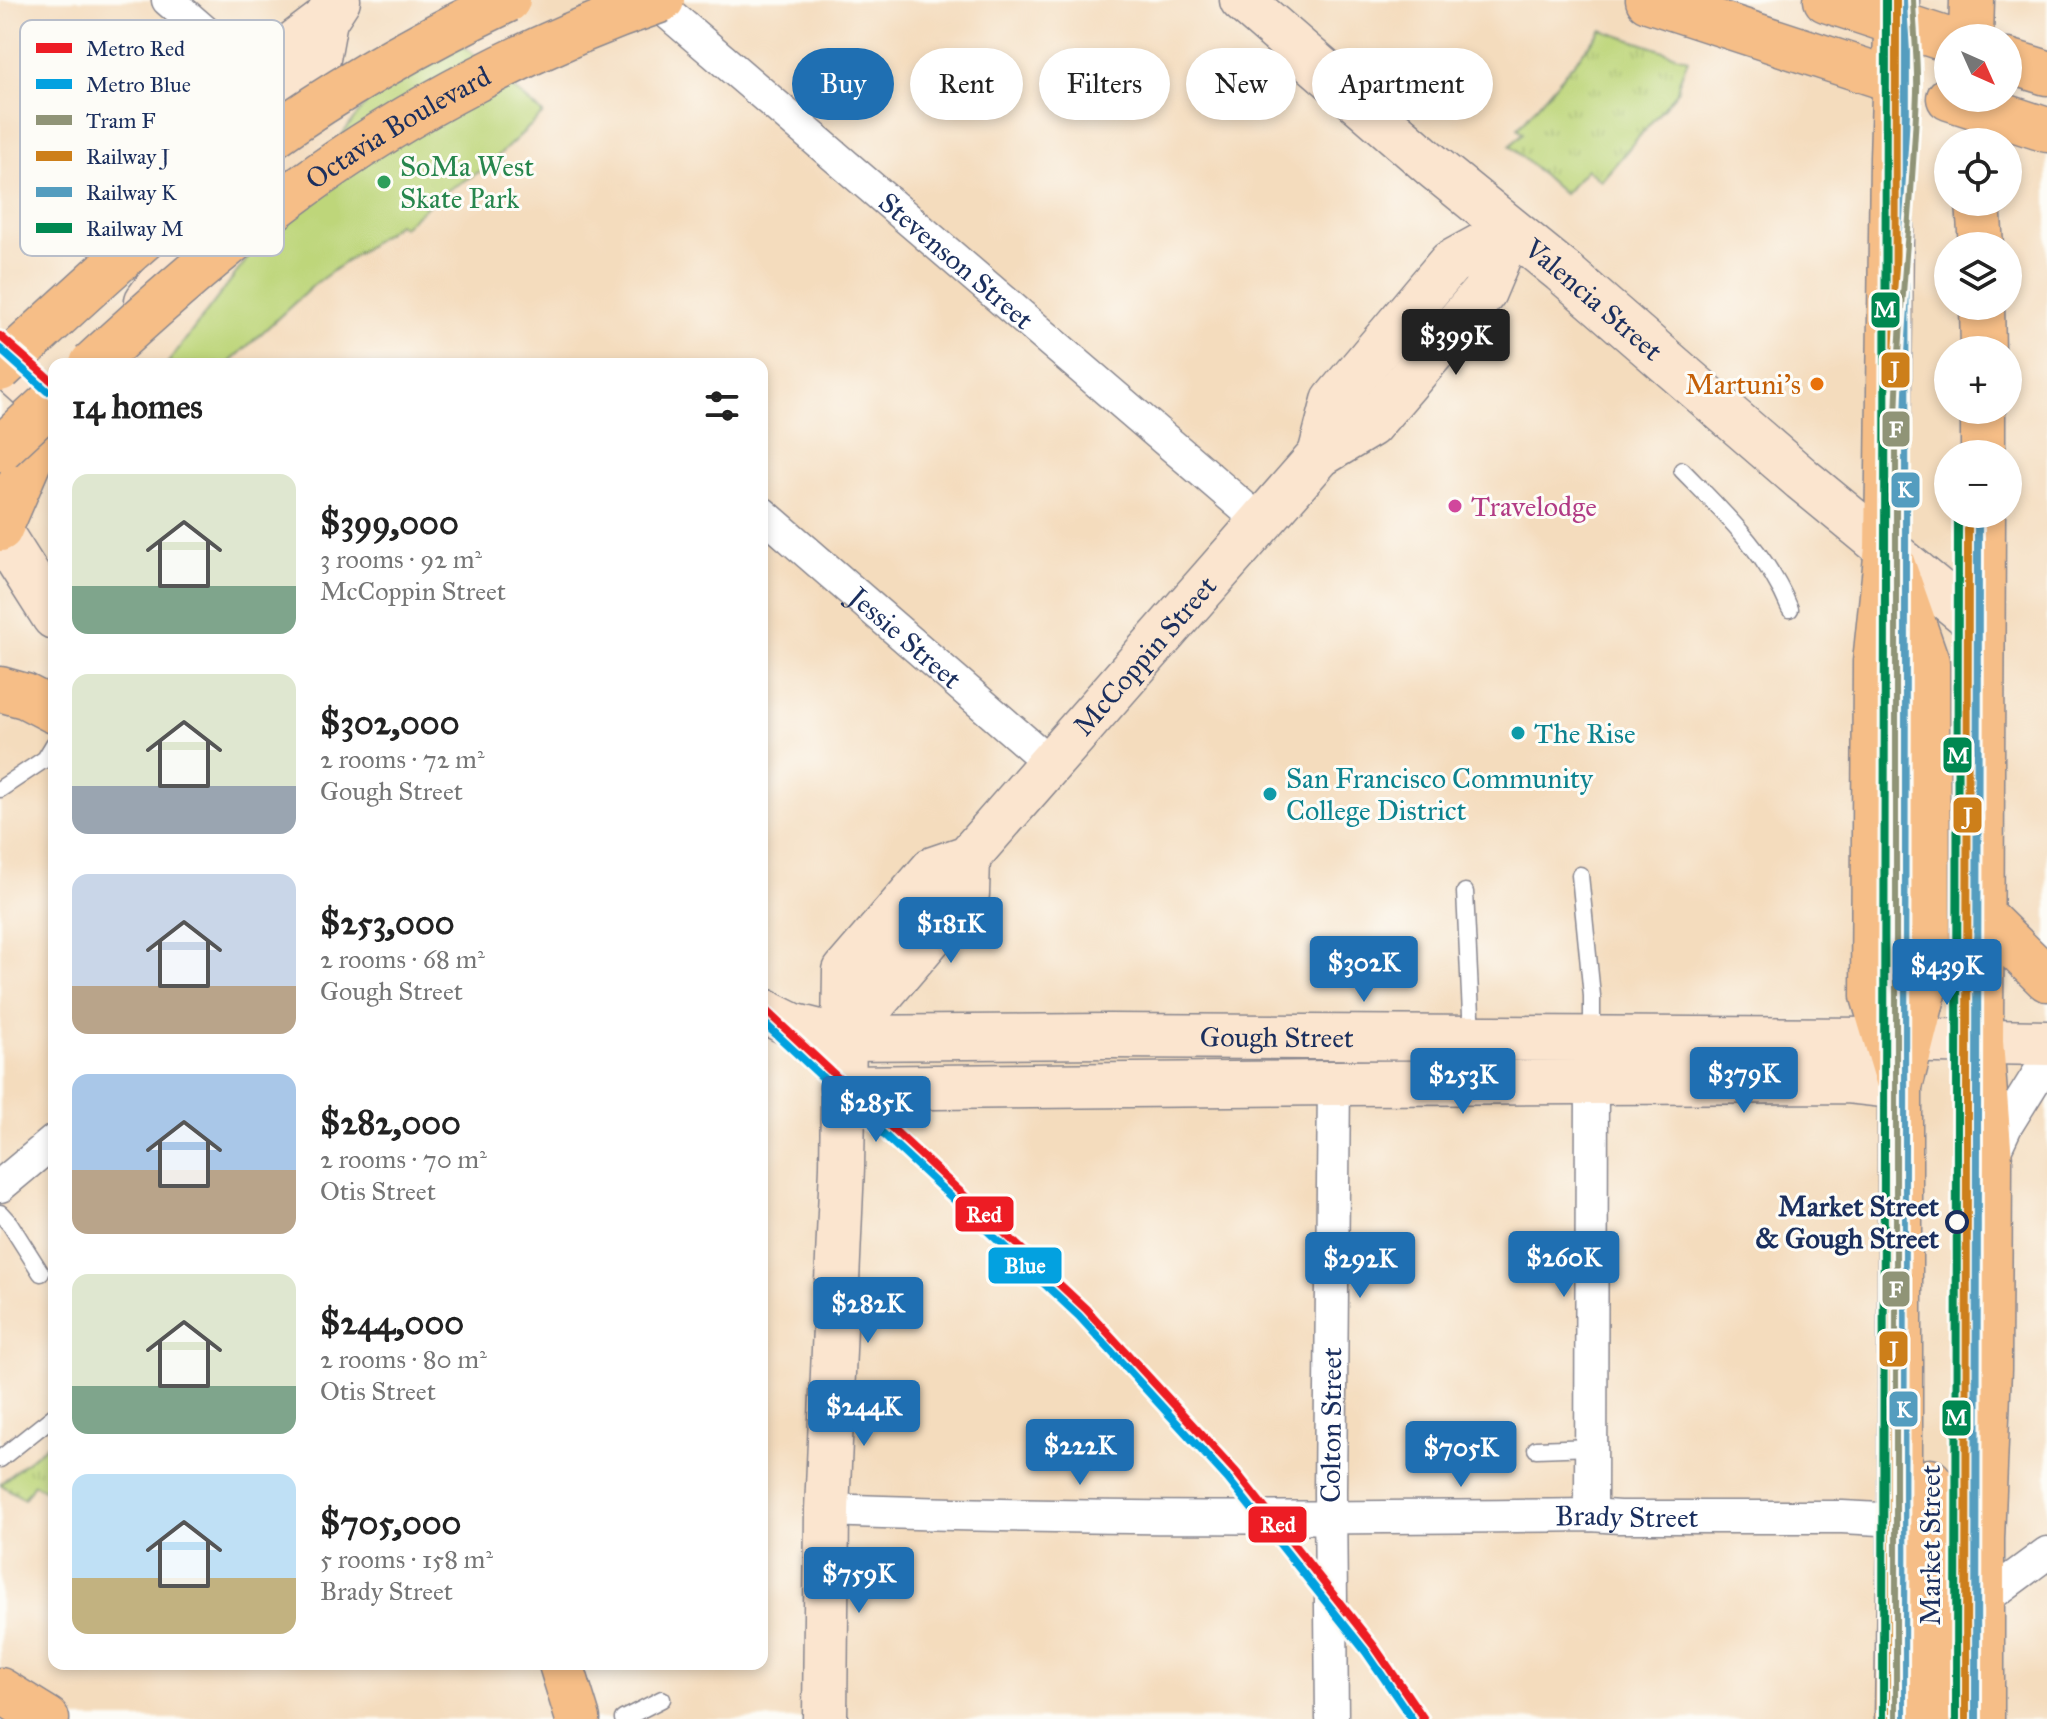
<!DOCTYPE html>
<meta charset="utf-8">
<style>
body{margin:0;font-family:"IM FELL Great Primer",serif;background:#f6f6f6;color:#222;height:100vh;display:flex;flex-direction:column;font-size:30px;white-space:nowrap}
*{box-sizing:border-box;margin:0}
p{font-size:26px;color:#767676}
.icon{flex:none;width:44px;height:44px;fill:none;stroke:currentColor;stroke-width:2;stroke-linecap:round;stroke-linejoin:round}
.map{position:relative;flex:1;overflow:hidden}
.details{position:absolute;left:48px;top:358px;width:720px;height:1312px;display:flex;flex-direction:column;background:#fff;border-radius:16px;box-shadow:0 4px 12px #0003}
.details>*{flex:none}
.hud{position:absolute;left:792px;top:48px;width:760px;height:72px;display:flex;gap:16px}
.needle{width:52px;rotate:135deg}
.controls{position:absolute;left:1934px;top:24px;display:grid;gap:16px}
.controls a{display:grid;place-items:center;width:88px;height:88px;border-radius:50%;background:#fff;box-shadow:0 4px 12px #0003;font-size:40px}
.price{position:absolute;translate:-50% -68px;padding:0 18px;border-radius:8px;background:#1f6fb2;color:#fff;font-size:26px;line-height:52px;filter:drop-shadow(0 2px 4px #0008)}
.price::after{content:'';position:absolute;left:50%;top:48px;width:24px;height:18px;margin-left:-12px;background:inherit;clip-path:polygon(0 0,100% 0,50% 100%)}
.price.on{background:#222;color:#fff}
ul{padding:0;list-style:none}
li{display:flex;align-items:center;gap:24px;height:200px;padding:0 24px}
li span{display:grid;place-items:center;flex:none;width:224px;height:160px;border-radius:16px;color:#555}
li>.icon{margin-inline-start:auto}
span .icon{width:96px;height:96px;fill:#fffc;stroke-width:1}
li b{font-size:34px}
h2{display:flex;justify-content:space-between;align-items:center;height:96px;padding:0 24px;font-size:34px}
.chip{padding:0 28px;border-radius:36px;background:#fff;box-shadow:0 4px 12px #0003;font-size:28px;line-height:72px}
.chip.on{background:#1f6fb2;color:#fff}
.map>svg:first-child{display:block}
</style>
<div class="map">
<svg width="2047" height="1719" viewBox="0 0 2047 1719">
<defs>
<pattern id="park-tufts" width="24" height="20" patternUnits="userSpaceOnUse" patternTransform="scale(2)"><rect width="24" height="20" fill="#bed67a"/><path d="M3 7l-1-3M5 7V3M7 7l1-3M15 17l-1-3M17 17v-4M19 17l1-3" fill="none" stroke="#a3b86c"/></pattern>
</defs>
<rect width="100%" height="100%" fill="#fdfcf7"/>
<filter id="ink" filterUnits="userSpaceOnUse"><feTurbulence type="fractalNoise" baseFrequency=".0125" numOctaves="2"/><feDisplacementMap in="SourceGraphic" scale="16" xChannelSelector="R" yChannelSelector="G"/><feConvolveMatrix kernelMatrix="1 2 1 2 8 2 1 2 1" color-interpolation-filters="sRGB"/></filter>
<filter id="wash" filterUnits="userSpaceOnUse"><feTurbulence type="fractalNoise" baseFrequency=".006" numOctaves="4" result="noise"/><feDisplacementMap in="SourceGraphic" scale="32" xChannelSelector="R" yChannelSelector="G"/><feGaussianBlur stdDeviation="1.8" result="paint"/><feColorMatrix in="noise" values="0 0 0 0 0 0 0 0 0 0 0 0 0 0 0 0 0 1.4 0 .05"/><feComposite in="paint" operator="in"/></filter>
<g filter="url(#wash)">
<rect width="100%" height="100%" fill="#f4dcbd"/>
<!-- grass -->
<path fill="#bed67a" stroke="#6c826c" stroke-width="2" d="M428,15l115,99 -59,55 -43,25 -38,33 -5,-3 -82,59 -88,81h-61l200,-262z"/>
<!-- park -->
<path fill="url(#park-tufts)" stroke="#6c826c" stroke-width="2" d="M1602,30l86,29 -9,23 -2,10 -76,89 -14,-12 -23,25 -54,-48 13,-13 -5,-5z
M54,1439v57l-20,-12 -10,15 -24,-15z"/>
</g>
<g filter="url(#ink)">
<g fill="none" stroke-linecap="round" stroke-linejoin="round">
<defs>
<path id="lane" d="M1682,470c41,42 85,83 108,139
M0,789l45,-30 9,-15
M1580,875l12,121v42
M1465,892l7,143
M0,1213l10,11 31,49
M1536,1449l56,-2
M0,1459l54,-43
M623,1719l39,-20"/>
<g id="street">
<path d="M168,0l90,78"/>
<path id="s1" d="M653,0l608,522"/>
<path id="s2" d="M762,513l288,250"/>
<path d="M1991,1158l15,-32 41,-66"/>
<path d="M0,1186l54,-45"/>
<path id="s3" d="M827,1510c255,10 510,8 764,5l28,2h223l58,3"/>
<path d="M1591,1515l1,-453"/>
<path d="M1982,1601l65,-48"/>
<path id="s4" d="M1332,1719l-2,-227 4,-409"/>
</g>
<g id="secondary">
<path id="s5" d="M1242,0l192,167 128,104 240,208 180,148"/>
<path d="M121,240l83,-94 72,-89 49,-37 13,-20"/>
<path d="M147,301l168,-226 10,-55"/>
<path d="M0,360l54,49"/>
<path d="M1320,455l14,-54 116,-138 60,-33"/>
<path d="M0,532l54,85"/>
<path id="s6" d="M762,1010l30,15 52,13 264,-2 777,4 162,3"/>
<path d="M844,1038l123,-144 1,-37"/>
<path d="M842,1088l492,-5 512,-2 54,6"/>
<path id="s7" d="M825,1719l2,-209 15,-343 3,-196 88,-102 35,-12 352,-402 50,-30 114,-133 26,-62"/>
</g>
<path id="primary" d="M1897,0l-5,158 -5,390 -12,114 -2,334 27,91
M1896,23l52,17
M1971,38l1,-38
M2008,61l39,12
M1949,98l98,32
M1978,202l3,44
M1982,306l1,44
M1983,454v-44
M1887,548l40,114 1,315 -28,110v433l-3,199
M1982,915l65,64
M1930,1481v238
M1982,1719v-180l7,-170 1,-208 -9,-119 2,-528"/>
<path id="highway" d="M1648,0l245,80
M1826,0l70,23
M0,529l52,-121
M0,689l25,7 29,15
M561,1664l17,55
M0,1690l47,29"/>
</defs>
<!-- lane casing -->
<use href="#lane" stroke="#88868e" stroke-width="19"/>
<!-- street casing -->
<use href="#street" stroke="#88868e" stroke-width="35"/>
<!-- secondary casing -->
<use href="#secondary" stroke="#88868e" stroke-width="47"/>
<!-- primary casing -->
<use href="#primary" stroke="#88868e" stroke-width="47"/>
<!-- highway casing -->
<use href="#highway" stroke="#88868e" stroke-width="47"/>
<!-- lane -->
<use href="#lane" stroke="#fff" stroke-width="16"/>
<!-- street -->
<use href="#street" stroke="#fff" stroke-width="32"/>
<!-- secondary -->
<use href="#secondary" stroke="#fbe5cf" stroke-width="44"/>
<!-- primary -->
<use href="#primary" stroke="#f6be87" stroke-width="44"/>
<!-- highway -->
<use href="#highway" stroke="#f6be87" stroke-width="44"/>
<defs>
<g id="highway-bridge">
<path id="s8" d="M92,364c67,-62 136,-123 209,-176 108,-79 235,-145 361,-188"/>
<path d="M0,369c86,-80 172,-160 267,-229 75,-54 157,-100 241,-140"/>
<path d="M0,449l54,-50"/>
</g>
</defs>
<!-- highway-bridge casing -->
<use href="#highway-bridge" stroke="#88868e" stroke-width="47" stroke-linecap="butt"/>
<!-- highway-bridge -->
<use href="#highway-bridge" stroke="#f6be87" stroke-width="44"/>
<defs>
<path id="rail-1" d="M1893,1719l3,-1719
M1966,1719l2,-1205"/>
<path id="rail-2" d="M1903,1719l3,-1719
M1976,1719l2,-1205"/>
<path id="rail-3" d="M1883,1719l3,-1719
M1956,1719l2,-1205"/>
</defs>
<!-- rail-1 casing -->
<use href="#rail-1" stroke="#fdfcf7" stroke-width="14"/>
<!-- rail-2 casing -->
<use href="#rail-2" stroke="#fdfcf7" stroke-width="14"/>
<!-- rail-3 casing -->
<use href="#rail-3" stroke="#fdfcf7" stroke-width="14"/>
<!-- rail-1 -->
<use href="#rail-1" stroke="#cd7f1a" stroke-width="8"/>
<!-- rail-2 -->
<use href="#rail-2" stroke="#549dbf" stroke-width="8"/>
<!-- rail-3 -->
<use href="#rail-3" stroke="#008851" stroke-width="8"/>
<defs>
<path id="tram-1" d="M1896,1719v-1295c2,-111 17,-221 21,-332 1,-30 -3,-61 -4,-92"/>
</defs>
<!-- tram-1 casing -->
<use href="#tram-1" stroke="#fdfcf7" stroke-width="12"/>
<!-- tram-1 -->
<use href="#tram-1" stroke="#909477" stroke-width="6"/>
<defs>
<path id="metro-1" d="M0,336l54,47
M762,1007l324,302 150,163 138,174 50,73"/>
<path id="metro-2" d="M0,349l47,42
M762,1021l317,295 149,163 138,173 46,67"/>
</defs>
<!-- metro-1 casing -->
<use href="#metro-1" stroke="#fdfcf7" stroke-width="14"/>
<!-- metro-2 casing -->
<use href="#metro-2" stroke="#fdfcf7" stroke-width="14"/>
<!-- metro-1 -->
<use href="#metro-1" stroke="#ed1c24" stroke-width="8"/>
<!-- metro-2 -->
<use href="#metro-2" stroke="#03a1e0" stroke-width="8"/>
</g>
</g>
<!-- markers -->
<circle fill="#2e9e5b" stroke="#fdfcf7" stroke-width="3" cx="384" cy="182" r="8"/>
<circle fill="#e8710a" stroke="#fdfcf7" stroke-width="3" cx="1817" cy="384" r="8"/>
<circle fill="#d1479c" stroke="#fdfcf7" stroke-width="3" cx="1455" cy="506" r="8"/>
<g fill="#0f9aa8" stroke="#fdfcf7" stroke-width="3">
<circle cx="1518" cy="733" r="8"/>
<circle cx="1270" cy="794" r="8"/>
</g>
<circle fill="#fdfcf7" stroke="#1b2f5e" stroke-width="4" cx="1957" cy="1222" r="10"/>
<g text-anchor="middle" stroke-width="6" stroke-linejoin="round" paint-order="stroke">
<!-- street labels -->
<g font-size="28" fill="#1b2f5e" stroke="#fdfcf7">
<text dy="10" stroke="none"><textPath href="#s8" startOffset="388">Octavia Boulevard</textPath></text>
<text dy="10" stroke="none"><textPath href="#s1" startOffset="400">Stevenson Street</textPath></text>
<text dy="10" stroke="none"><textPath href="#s5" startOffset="462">Valencia Street</textPath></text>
<text dy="10" stroke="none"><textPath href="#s2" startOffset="190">Jessie Street</textPath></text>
<text dy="10" stroke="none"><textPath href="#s7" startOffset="1188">McCoppin Street</textPath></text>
<text dy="10" stroke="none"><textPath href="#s6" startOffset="520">Gough Street</textPath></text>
<text dy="10" stroke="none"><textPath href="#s4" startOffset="294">Colton Street</textPath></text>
<text dy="10" stroke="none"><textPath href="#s3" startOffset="800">Brady Street</textPath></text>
<text transform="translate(1930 1545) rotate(-90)" y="10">Market Street</text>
</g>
<!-- leisure labels -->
<g font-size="28" fill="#27864d" stroke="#fdfcf7" text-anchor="start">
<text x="400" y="176">SoMa West<tspan x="400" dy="32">Skate Park</tspan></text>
</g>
<!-- food labels -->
<g font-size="28" fill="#c56008" stroke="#fdfcf7" text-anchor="end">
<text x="1801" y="394">Martuni's</text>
</g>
<!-- hotel labels -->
<g font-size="28" fill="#b23c85" stroke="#fdfcf7" text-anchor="start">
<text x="1471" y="516">Travelodge</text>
</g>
<!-- culture labels -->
<g font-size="28" fill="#0d838f" stroke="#fdfcf7" text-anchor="start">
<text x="1534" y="743">The Rise</text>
<text x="1286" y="788">San Francisco Community<tspan x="1286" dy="32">College District</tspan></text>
</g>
<!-- stop labels -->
<g font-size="28" font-weight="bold" fill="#1b2f5e" stroke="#fdfcf7" text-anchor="end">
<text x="1939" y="1216">Market Street<tspan x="1939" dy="32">&amp; Gough Street</tspan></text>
</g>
</g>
<!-- legend -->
<rect x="20" y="20" width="264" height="236" rx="12" fill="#fdfcf7" stroke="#b9bec9" stroke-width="2"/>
<rect x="36" y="43" width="36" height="10" fill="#ed1c24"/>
<rect x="36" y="79" width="36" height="10" fill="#03a1e0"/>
<rect x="36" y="115" width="36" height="10" fill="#909477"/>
<rect x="36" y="151" width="36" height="10" fill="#cd7f1a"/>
<rect x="36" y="187" width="36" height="10" fill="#549dbf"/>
<rect x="36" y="223" width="36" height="10" fill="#008851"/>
<g font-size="22" fill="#1b2f5e">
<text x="86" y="56">Metro Red</text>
<text x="86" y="92">Metro Blue</text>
<text x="86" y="128">Tram F</text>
<text x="86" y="164">Railway J</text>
<text x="86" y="200">Railway K</text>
<text x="86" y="236">Railway M</text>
</g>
<g stroke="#fdfcf7" stroke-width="3">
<rect x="1870" y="291" width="31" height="38" rx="8" fill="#008851"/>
<rect x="1880" y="351" width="31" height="38" rx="8" fill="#cd7f1a"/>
<rect x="1881" y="410" width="30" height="38" rx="8" fill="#909477"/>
<rect x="1890" y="471" width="31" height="38" rx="8" fill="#549dbf"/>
<rect x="1942" y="736" width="31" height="38" rx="8" fill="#008851"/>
<rect x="1952" y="796" width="31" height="38" rx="8" fill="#cd7f1a"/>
<rect x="954" y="1195" width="61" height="38" rx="8" fill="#ed1c24"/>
<rect x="987" y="1246" width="76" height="39" rx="8" fill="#03a1e0"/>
<rect x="1881" y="1270" width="30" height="38" rx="8" fill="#909477"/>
<rect x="1878" y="1330" width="31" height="38" rx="8" fill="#cd7f1a"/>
<rect x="1888" y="1390" width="31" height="38" rx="8" fill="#549dbf"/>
<rect x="1941" y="1399" width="31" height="38" rx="8" fill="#008851"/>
<rect x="1247" y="1505" width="61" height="39" rx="8" fill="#ed1c24"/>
</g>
<g font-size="22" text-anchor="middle" font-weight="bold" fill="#fff">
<text x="1885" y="317">M</text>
<text x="1895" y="377">J</text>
<text x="1896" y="437">F</text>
<text x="1905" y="497">K</text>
<text x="1958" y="763">M</text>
<text x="1968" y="823">J</text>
<text x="984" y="1222">Red</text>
<text x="1025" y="1273">Blue</text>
<text x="1896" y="1297">F</text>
<text x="1894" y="1357">J</text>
<text x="1904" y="1417">K</text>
<text x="1956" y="1425">M</text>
<text x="1278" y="1532">Red</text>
</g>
</svg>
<div class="controls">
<a><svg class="needle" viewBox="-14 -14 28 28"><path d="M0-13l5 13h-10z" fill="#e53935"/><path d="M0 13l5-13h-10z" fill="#767676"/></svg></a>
<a><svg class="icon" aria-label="locate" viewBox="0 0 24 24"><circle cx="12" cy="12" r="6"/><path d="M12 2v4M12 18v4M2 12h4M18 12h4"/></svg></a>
<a><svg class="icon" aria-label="layers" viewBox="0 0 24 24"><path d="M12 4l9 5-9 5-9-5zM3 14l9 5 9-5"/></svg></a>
<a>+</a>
<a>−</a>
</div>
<b class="price on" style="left:1456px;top:377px">$399K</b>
<b class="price" style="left:951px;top:965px">$181K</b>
<b class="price" style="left:1364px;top:1004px">$302K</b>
<b class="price" style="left:1947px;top:1007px">$439K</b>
<b class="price" style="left:1744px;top:1115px">$379K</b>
<b class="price" style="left:1463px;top:1116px">$253K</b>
<b class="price" style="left:876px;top:1144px">$285K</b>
<b class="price" style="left:1564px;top:1299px">$260K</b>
<b class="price" style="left:1360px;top:1300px">$292K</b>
<b class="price" style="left:868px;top:1345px">$282K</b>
<b class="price" style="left:864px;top:1448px">$244K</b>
<b class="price" style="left:1080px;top:1487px">$222K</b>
<b class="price" style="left:1461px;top:1489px">$705K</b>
<b class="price" style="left:859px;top:1615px">$759K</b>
<div class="hud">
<a class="chip on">Buy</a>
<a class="chip">Rent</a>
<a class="chip">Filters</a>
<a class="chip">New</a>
<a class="chip">Apartment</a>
</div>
<section class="details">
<h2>14 homes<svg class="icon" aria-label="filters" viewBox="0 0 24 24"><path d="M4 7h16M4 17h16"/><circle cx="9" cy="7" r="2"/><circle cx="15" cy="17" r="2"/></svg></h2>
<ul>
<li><span style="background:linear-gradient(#dfe7d0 70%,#7fa58c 0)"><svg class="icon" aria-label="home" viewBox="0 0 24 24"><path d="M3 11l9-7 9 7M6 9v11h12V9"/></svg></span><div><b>$399,000</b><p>3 rooms · 92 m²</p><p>McCoppin Street</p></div></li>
<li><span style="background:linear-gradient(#dfe7d0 70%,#9aa5b1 0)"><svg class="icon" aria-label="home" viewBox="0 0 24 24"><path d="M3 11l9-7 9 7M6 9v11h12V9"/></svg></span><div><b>$302,000</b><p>2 rooms · 72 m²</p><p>Gough Street</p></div></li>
<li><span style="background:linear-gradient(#c9d6e8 70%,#b9a48a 0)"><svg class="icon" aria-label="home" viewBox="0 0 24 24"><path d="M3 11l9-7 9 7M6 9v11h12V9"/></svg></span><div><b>$253,000</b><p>2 rooms · 68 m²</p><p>Gough Street</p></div></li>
<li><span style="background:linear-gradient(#a9c7e8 60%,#b9a48a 0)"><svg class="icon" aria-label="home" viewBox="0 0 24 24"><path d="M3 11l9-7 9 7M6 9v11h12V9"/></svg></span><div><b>$282,000</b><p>2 rooms · 70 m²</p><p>Otis Street</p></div></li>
<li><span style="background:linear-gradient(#dfe7d0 70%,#7fa58c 0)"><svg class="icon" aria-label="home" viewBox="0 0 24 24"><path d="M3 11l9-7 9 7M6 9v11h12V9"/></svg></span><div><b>$244,000</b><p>2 rooms · 80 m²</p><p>Otis Street</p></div></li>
<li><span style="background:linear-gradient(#bfe0f5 65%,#c2b280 0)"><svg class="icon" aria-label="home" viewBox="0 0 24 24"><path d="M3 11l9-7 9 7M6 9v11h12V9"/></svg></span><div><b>$705,000</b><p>5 rooms · 158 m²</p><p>Brady Street</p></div></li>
</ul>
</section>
</div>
